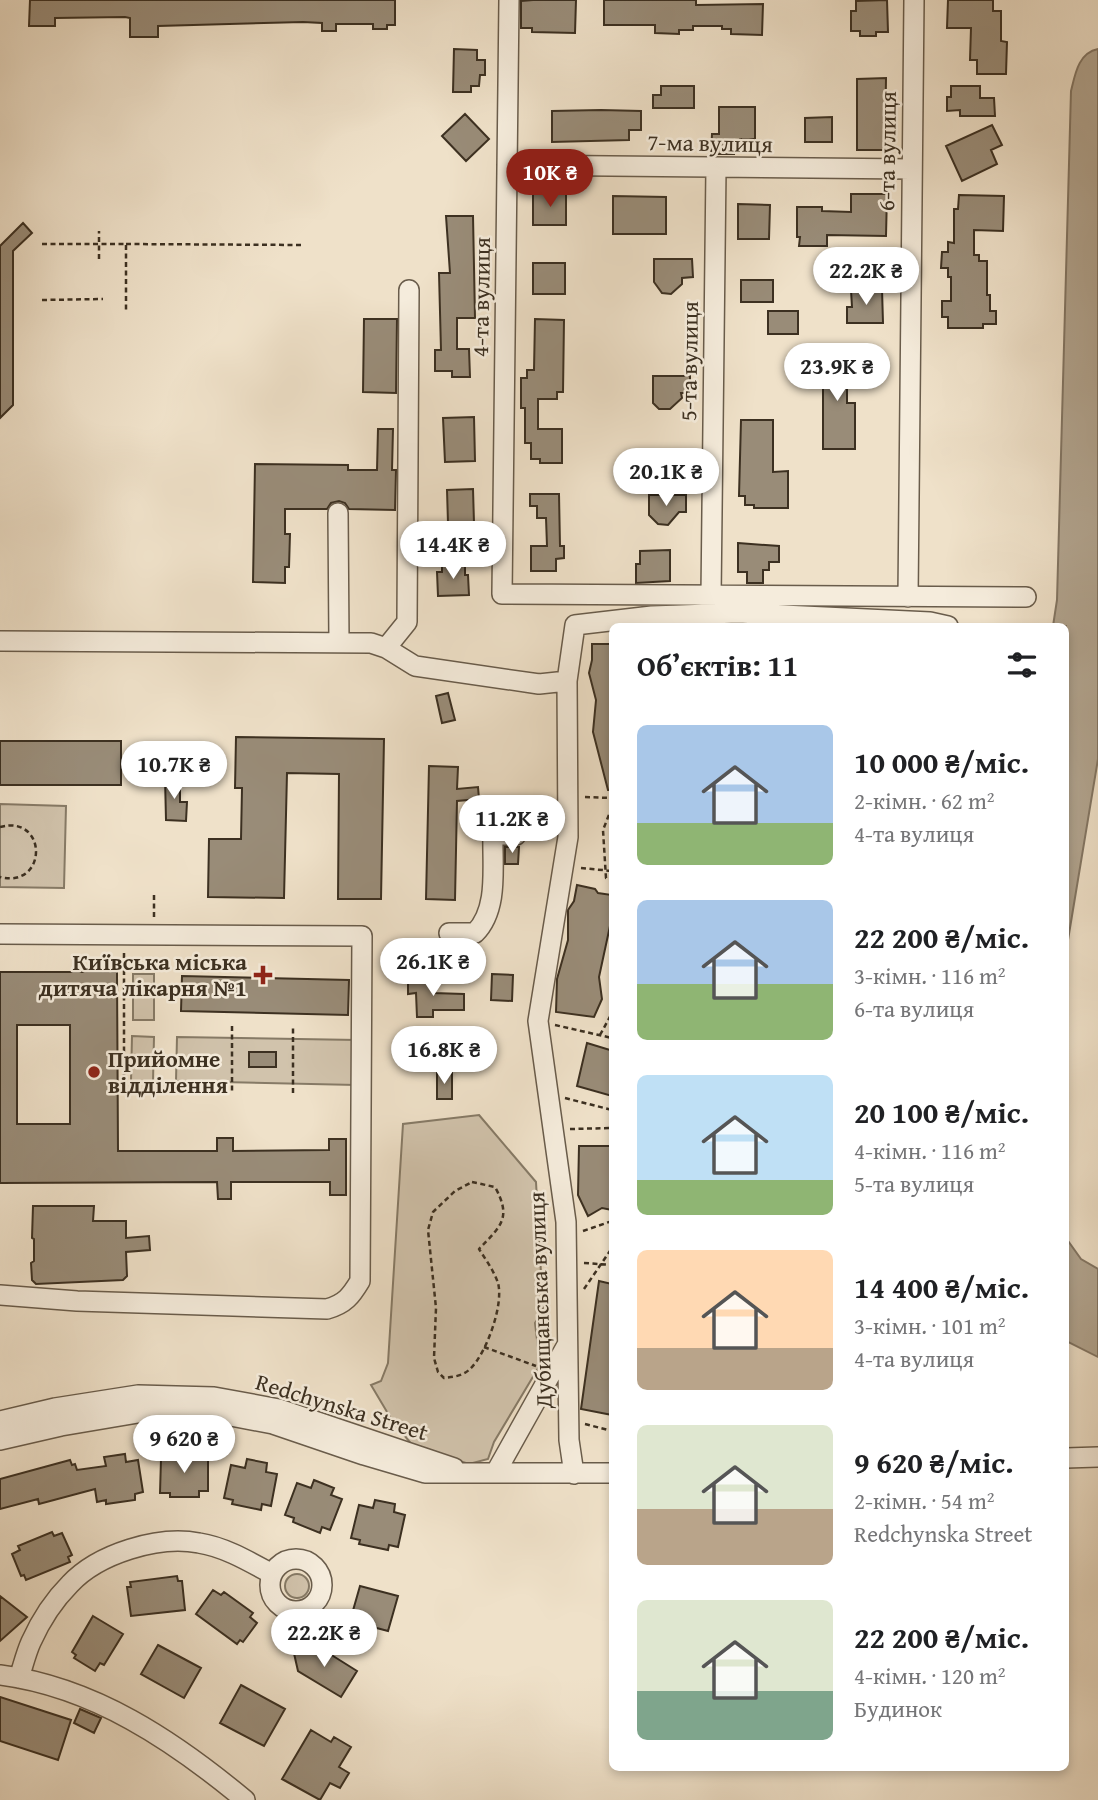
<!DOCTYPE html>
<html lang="uk">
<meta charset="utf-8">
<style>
body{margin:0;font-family:"Gentium Book Plus",serif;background:#f2f2f2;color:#202124;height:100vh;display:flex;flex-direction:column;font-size:26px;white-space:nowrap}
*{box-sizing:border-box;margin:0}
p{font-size:23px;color:#757577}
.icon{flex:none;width:38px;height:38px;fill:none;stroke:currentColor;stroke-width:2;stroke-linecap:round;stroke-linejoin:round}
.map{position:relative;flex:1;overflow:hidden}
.panel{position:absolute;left:609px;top:623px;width:460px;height:1148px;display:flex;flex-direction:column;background:#fff;border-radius:10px;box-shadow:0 4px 10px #0003}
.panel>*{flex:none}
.price{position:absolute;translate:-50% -60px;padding:0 16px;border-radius:24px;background:#fff;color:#222;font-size:23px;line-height:46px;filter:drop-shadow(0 2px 4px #0008)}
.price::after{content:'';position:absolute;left:50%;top:42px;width:21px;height:16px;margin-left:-10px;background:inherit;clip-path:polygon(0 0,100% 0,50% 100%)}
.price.selected{background:#8f2418;color:#fff}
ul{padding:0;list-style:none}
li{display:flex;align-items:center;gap:21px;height:175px;padding:0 28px}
li span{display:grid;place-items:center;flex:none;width:196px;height:140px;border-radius:10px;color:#555}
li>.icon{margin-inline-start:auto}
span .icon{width:84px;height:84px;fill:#fffc;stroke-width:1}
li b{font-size:30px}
h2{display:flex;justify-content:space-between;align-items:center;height:84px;padding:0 28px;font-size:30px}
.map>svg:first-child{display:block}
</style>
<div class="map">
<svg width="1098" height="1800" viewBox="0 0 1098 1800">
<rect width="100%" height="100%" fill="#efe1c9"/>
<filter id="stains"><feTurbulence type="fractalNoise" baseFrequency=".00286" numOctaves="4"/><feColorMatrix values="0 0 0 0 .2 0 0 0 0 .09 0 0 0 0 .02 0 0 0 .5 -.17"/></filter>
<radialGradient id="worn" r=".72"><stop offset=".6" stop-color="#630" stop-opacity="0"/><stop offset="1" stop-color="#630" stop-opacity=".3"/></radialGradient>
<!-- green -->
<path fill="#d1c3ac" stroke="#867a66" stroke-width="2" d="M0,804l66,2 -2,82 -64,-1z
M133,974h21v46h-21z
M132,1036l22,1 -1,45 -22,-1z
M177,1037l180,3 -1,45 -180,-4z
M479,1115l57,67 7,128 -8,13 5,42 -46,77 -6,17 -19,5 -56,-18 -20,-24 -22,-37 10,-4 7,-18 15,-239z
M285 1586a12 12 0 1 1 24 0a12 12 0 1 1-24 0Z"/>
<!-- water -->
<path fill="#b2a590" stroke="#837664" stroke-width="2" d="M1098,49v710l-32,193v-326h-13l4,-26 14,-509c4,-16 7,-38 27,-42z
M1066,1238l15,21 17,10v88l-32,-16z"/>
<!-- building -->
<path fill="#998c78" stroke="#3c3021" stroke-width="2" fill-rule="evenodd" d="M30,0h365v25h-8v4h-14v-5h-37v7h-14v-8l-19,-1 -145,4v11h-28v-19l-5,-1 -70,1v8h-26z
M533,0h43l-1,33 -43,-1v-4h-11v-27z
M604,0h92v5l67,-1 -1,31 -31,-1v-5h-9v-3h-29v4h-14v4l-24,-1v-8h-51z
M887,0l1,32h-12v4h-16v-5h-9v-20h5v-10z
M948,0h45v11h8v30l6,1 -1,32h-29v-14h-7l1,-32h-24z
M454,49l23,1v10h8v15h-5l-1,11h-8v6h-18z
M886,78l-1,72h-28v-71z
M661,86h33v22h-41v-13h8z
M951,86h29v12h14l1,18h-35v-6l-13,1v-14h4z
M719,107h36v32h-15v5h-6v10h-23l1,-20h7z
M601,110l40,1v19h-12v10l-77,2v-31z
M465,114l24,25 -23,22 -24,-25z
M832,117v25h-27v-24z
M992,125l10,20 -11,5 6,14 -35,17 -16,-35z
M533,193h33v32h-33z
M851,194h36l-1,42 -59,-1v11h-28l1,-9h-3v-30h25v4l29,1z
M959,195l45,1 -1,35 -29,-1v25h5v6h8v34h3v16h6v13h-13v4h-35v-11h-6v-16h9v-24h-3v-9h-7l1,-16h6v-10l6,1v-34h4z
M613,196l53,1v37h-53z
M738,204l32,1 -1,34h-31z
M446,216h27l2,102h-18v31h12l1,28h-18v-6h-17v-21h6l-2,-77h11z
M23,223l9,10 -19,18v154l-13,13v-172z
M654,259h38l1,18 -11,1v6l-11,10 -9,-1 -8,-11z
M533,263h32v31h-32z
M741,280h32v22h-32z
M882,289l1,34h-36v-16h5l-1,-17z
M768,311h30v23h-30z
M364,319h33l-1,74 -33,-1z
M535,319l29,1 -1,72h-6v7h-19v30h24v34h-22v-4h-9v-16h-6v-35h-4v-30h6v-8h7z
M823,349h24v54h8v46h-32z
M653,376h37v17h-9l1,5 -12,11h-11l-6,-6z
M474,417l1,44 -30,1 -2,-44z
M741,420h32v52l15,-1v37h-34v-3h-9v-9h-6z
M378,429h15l-1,41h4l-1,40 -46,-1 -4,-6 -6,-2 -8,2 -4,6h-42v25h5l-1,33h-4v16l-32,-1 2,-118 93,1v5h29z
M473,489l1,34h-26l-1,-33z
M530,494h29l1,52h4v12l-8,1v12h-25v-25h16l-1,-28h-9v-12h-7z
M649,495h37v17h-7l-11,13 -10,-1 -9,-9z
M738,543l41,3v16h-10v8h-6v13h-16v-11h-9z
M670,550v31l-34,2v-19h4v-13z
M465,564v11h3l1,20 -31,1 -1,-24h5v-7z
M592,644h20v146h-4l-15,-58 3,-32 -7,-27 3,-13z
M448,693l7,27 -13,3 -6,-27z
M236,737l148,2 -3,160h-43l1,-125 -52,-1 -3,125 -76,-1 1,-58h32l1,-51h-7z
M0,741h121v44h-121z
M429,766l29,1 -1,22 21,-2 1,12 -22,2 -2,99 -29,-1z
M165,777h15v25h7l-1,19 -20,-1z
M505,847h14l-1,17h-13z
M577,885l18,4 3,4 14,2v32l-2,-1 -11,51 3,22 -8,18 -38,-5 1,-33 11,-39v-30l6,-9z
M0,972h117l1,179h99v-13h16v13l96,-1v-11h17v56h-16v-13h-99v17h-13l-1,-17 -217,1zM17,1025h53v99h-53z
M492,974l21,1 -1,26 -21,-1z
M182,976l167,4 -1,35 -167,-4z
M432,977l1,16 31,1v16h-31v7h-16l-1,-24 -8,1v-16z
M587,1043l23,7v5l2,1v40l-35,-10z
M249,1052h27v15h-27z
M437,1073h15v26h-15z
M579,1146h33v64l-10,-2 -14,8 -10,-21z
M33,1206h61l-1,15h33v17l23,-2 1,14 -24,2 1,24 -4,4 -87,4 -4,-4 -1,-17 3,-2v-22l-2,-1z
M599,1281l13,3v131l-31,-6z
M175,1450h21v8h12v33h-9v6h-29v-4h-10l1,-34h14z
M125,1454l1,8 12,-2 5,32 -8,2v6l-29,4v-4l-9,2 -2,-13 -56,15 -1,-5 -38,10v-30l70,-19 2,5 3,-1 2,6 29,-4 -2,-9z
M247,1459l20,4 -1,9 11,2 -6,32 -9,-2 -1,6 -29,-6 1,-4 -9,-2 7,-33 14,3z
M314,1480l20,8 -3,7 11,4 -12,31 -8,-3 -2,6 -27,-11 1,-4 -9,-3 12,-32 14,5z
M375,1500l20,4 -1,8 11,3 -7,32 -9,-2 -1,5 -29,-6 1,-4 -9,-2 8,-33 14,3z
M52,1532l2,4 8,-3 10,22 -4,2 2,5 -44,18 -2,-5 -3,1 -9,-22 8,-4 -2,-4z
M177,1576l1,5h4l3,29 -54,6 -4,-29h4l-1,-5z
M360,1586l38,10 -10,35 -38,-10z
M213,1590l8,5 3,-3 29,21 -3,4 7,6 -14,19 -3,-2 -3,4 -41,-30z
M0,1596l27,21 -27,24z
M93,1616l30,18 -19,31 -4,-2 -5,8 -21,-13 2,-3 -4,-3z
M314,1644l43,27 -16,26 -43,-26 -5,-22z
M158,1645l43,23 -17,30 -43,-24z
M241,1685l44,24 -21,37 -44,-23z
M0,1697l71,23 -13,40 -58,-19z
M80,1709l21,9 -7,15 -20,-10z
M311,1730l20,12 3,-5 17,10 -12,20 10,6 -9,15 -10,-5 -10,17 -38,-21z"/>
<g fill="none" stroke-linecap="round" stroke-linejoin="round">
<defs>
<path id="minor" d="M509,0l-7,594 524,3
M507,165l404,4
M338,513l1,129
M711,597l5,-429
M908,597l6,-597
M0,641l371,2 15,5 29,18 124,18 28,-3
M386,648l21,-26 2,-332
M449,933h26c24,-24 17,-67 18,-98h23
M0,934l362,2 -2,345c-9,15 -15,23 -33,28l-250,-8 -77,-6
M0,1421l55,-13 83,-13 76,2 65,12 175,59
M0,1440l61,-14 77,-13 72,-1 63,12 91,31 61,18h187
M1066,1458l32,-1
M496,1472l71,-127
M574,1474l-5,-34 -3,-218 -28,-201 30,-184 -1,-156 8,-56 77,-9 86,-3 192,9 18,4
M270 1585a26 26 0 1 1 52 0a26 26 0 1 1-52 0Z
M0,1675c94,12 174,66 245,125
M19,1678c4,-12 7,-25 12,-36 9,-20 23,-42 39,-58 28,-30 88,-49 129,-41 26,4 51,19 73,31"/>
</defs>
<!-- minor casing -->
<use href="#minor" stroke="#695c4b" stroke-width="22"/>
<!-- path -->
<path stroke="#3c3021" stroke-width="2.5" stroke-dasharray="5 3.5" stroke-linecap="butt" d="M42,244h84v69
M126,244l175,1
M99,259v-28
M42,300l61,-1
M585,797l27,1
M612,807l-9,23 3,48 6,1
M0,827c48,-13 48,62 0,50
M581,868l31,3
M154,895v22
M124,953v140l38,-1
M555,1025l57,13
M232,1026v67
M600,1035l12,-22
M163,1059l34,1
M293,1093v-67
M565,1098l47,12
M570,1129l42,-1
M472,1182l23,5c17,31 6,39 -16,62 7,11 15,22 19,34 6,22 -12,71 -28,86 -7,7 -17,8 -26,9l-6,-6 -4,-14 2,-50 -8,-78 5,-18 22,-21z
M583,1231l29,-10
M584,1263l28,2
M584,1289l28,-41
M484,1347l52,19
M585,1424l27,7"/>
<!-- minor -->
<use href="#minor" stroke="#f5ecdc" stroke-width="19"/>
</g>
<!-- markers -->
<g fill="#8f2418" stroke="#f5ecdc" stroke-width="2.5">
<path d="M259.5 964.5h7v7h7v7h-7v7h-7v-7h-7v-7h7z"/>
<circle cx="94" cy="1072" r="7"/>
</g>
<g text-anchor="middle" stroke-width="5" stroke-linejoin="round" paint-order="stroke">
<!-- street labels -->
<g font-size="23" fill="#3c3021" stroke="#f5ecdc">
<text transform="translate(710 143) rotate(1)" y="8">7-ма вулиця</text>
<text transform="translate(887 151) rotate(-89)" y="8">6-та вулиця</text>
<text transform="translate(481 297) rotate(-89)" y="8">4-та вулиця</text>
<text transform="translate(689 361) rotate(-89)" y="8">5-та вулиця</text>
<text transform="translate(540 1300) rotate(-92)" y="8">Дубищанська вулиця</text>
<text transform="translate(342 1407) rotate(17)" y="8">Redchynska Street</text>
</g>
<!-- poi labels -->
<g font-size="23" font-weight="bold" fill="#3c3021" stroke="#f5ecdc" text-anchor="end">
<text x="247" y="970">Київська міська<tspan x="247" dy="26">дитяча лікарня №1</tspan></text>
<text x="108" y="1067" text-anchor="start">Прийомне<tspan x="108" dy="26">відділення</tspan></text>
</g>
</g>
<rect width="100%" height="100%" filter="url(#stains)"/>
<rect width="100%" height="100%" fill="url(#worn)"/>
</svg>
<b class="price selected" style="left:550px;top:209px">10K ₴</b>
<b class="price" style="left:866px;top:307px">22.2K ₴</b>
<b class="price" style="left:837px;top:403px">23.9K ₴</b>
<b class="price" style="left:666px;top:508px">20.1K ₴</b>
<b class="price" style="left:453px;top:581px">14.4K ₴</b>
<b class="price" style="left:174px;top:801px">10.7K ₴</b>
<b class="price" style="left:512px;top:855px">11.2K ₴</b>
<b class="price" style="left:433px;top:998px">26.1K ₴</b>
<b class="price" style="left:444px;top:1086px">16.8K ₴</b>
<b class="price" style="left:184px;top:1475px">9 620 ₴</b>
<b class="price" style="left:324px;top:1669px">22.2K ₴</b>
<section class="panel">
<h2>Об’єктів: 11<svg class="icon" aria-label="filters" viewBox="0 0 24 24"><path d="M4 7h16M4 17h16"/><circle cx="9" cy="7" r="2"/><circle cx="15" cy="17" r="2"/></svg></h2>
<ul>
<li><span style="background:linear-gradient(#a9c7e8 70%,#8fb573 0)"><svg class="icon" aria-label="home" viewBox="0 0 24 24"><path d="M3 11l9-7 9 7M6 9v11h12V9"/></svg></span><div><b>10 000 ₴/міс.</b><p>2-кімн. · 62 m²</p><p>4-та вулиця</p></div></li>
<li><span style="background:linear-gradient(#a9c7e8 60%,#8fb573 0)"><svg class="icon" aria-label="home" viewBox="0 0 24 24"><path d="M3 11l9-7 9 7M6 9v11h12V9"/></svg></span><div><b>22 200 ₴/міс.</b><p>3-кімн. · 116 m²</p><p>6-та вулиця</p></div></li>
<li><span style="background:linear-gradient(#bfe0f5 75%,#8fb573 0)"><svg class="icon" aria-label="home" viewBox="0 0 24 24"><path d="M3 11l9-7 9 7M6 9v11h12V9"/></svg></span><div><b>20 100 ₴/міс.</b><p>4-кімн. · 116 m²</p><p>5-та вулиця</p></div></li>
<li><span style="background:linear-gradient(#ffd9b3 70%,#b9a48a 0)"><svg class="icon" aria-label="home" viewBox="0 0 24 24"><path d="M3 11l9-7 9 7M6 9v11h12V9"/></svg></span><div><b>14 400 ₴/міс.</b><p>3-кімн. · 101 m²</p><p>4-та вулиця</p></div></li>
<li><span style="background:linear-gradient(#dfe7d0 60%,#b9a48a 0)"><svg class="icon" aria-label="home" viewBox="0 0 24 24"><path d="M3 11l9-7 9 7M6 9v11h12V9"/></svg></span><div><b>9 620 ₴/міс.</b><p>2-кімн. · 54 m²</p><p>Redchynska Street</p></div></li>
<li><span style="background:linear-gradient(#dfe7d0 65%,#7fa58c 0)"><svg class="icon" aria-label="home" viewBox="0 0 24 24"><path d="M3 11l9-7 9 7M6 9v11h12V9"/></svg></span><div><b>22 200 ₴/міс.</b><p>4-кімн. · 120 m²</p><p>Будинок</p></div></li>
</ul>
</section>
</div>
